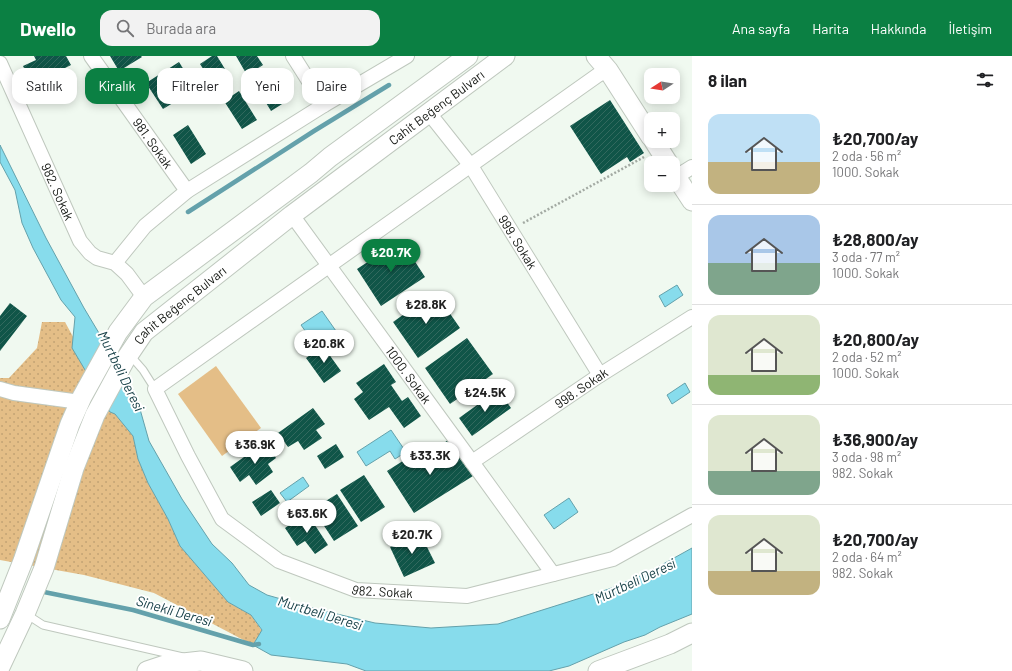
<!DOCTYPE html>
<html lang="tr">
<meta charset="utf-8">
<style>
body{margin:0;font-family:Barlow,sans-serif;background:#f2f2f2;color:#202124;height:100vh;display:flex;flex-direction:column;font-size:15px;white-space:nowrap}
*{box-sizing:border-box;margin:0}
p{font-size:13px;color:#757577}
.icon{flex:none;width:22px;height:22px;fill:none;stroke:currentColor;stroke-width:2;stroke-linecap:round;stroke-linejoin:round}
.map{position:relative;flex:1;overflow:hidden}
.side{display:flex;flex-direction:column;background:#fff;width:320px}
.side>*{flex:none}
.guide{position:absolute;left:12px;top:12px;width:380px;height:36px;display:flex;gap:8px}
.needle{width:26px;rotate:258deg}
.buttons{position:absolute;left:644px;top:12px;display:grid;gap:8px}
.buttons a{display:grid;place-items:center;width:36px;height:36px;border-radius:8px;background:#fff;box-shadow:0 2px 10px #0003;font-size:20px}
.price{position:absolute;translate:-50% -34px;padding:0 9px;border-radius:14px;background:#fff;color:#222;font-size:13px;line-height:26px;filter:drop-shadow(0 1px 2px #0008)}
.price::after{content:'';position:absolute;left:50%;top:24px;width:12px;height:9px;margin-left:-6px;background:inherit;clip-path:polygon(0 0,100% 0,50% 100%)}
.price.selected{background:#0b8043;color:#fff}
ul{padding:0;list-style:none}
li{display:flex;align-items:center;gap:12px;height:100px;padding:0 16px}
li+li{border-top:1px solid #e0e0e0}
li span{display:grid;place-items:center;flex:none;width:112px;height:80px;border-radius:12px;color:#555}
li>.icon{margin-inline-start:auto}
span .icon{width:48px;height:48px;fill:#fffc;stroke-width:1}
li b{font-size:17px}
h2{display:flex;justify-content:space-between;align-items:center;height:48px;padding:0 16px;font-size:17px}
.chip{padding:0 14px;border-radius:12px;background:#fff;box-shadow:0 2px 10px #0003;font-size:14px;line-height:36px}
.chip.selected{background:#0b8043;color:#fff}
header{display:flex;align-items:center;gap:24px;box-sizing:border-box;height:56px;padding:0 20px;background:#0b8043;color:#fff}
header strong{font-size:19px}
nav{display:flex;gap:22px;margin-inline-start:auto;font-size:14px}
.search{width:280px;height:36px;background:#f2f2f2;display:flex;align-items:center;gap:10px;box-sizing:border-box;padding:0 14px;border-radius:12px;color:#757577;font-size:15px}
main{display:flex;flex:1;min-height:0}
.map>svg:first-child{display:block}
</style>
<header>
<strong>Dwello</strong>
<div class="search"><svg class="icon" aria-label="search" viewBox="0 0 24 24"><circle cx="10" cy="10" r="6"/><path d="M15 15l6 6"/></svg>Burada ara</div>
<nav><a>Ana sayfa</a><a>Harita</a><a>Hakkında</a><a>İletişim</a></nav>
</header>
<main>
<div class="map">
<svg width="692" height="615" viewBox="0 0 692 615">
<defs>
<pattern id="grass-dots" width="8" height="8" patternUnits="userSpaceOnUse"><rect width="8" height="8" fill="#e4be87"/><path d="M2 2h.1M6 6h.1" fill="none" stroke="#c3a374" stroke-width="1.8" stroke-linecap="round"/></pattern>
<pattern id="building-hatch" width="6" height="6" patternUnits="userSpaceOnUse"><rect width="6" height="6" fill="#105548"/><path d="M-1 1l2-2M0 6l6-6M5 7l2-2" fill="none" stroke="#32695e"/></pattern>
</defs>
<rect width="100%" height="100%" fill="#f0f9f0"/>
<!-- grass -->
<path fill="url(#grass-dots)" d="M42,266h23l50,92 18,22 5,23 10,24 20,36 12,27 48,56 23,13 11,16 -9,14 -99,-52 -70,-18 -84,-15v-182h9l28,-30z"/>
<!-- pitch -->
<path fill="#e4be87" d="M216,310l45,62 -39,28 -44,-62z"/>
<!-- water -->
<path fill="#87dcec" stroke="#64a1ab" d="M0,89l46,93 38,70 52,87 13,46 33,58 30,45 20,19 17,22 18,10 49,14 59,14 56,5 67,-4 111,-35 38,-16 45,-25v66l-32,13 -15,8 -21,7 -55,24 -20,5h-183l-19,-7 -76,-9 -18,-10 9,-15 -11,-15 -23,-13 -48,-56 -12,-27 -20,-36 -10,-24 -5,-23 -18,-22 -5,-2 -38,-64 3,-31 -14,-17 -28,-52 -11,-25 -7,-33 -15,-28z
M677,229l6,10 -18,12 -6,-11z
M322,255l14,20 -21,14 -14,-20z
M685,327l5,9 -18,12 -5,-9z
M391,374l15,22 -11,7 -5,-8 -24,15 -9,-14z
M303,421l6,9 -22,16 -7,-9z
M569,442l9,14 -24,17 -10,-14z"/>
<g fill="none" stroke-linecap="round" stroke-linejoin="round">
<!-- stream -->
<path stroke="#64a1ab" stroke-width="4.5" d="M188,156l126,-81 75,-46
M39,535l94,19 120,35 6,-1"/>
</g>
<!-- building -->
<path fill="url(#building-hatch)" d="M34,0h32l5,9 -12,6 4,8 -26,15 -14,-28 13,-6z
M110,0h31l1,1 -23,14z
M212,0h5l16,26 -15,10 -18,-28z
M236,0h21l6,9 -16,10z
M179,6l17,27 -33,20 -17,-26z
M269,17l18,28 -16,10 -17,-28z
M239,35l18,29 -15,9 -18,-28z
M610,44l34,53 -14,9 -3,-5 -26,17 -31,-48z
M188,69l18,29 -15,10 -18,-29z
M401,184l24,37 -44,29 -24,-37z
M435,236l25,36 -42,30 -25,-36z
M10,247l17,13 -27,35v-35z
M467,282l26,36 -43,30 -25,-36z
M323,290l18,25 -17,12 -18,-25z
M384,308l12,18 -5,3 11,16 6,-4 13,19 -17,12 -15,-21 -20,13 -15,-21 9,-7 -7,-9z
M498,334l13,18 -39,28 -13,-18z
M313,352l12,16 -9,6 6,8 -18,12 -6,-9 -10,6 -10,-14z
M450,383l23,37 -59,37 -27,-42 19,-12 3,6z
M265,386l11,16 -8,6 5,8 -17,13 -7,-10 -9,7 -10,-15z
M336,388l8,13 -19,12 -8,-13z
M364,419l21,32 -24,15 -21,-32z
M271,434l9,13 -19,13 -9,-14z
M337,438l21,32 -24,15 -21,-32z
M307,457l21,32 -13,9 -10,-13 -8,5 -12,-18z
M420,477l15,30 -31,14 -14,-30z"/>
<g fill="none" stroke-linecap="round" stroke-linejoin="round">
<defs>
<path id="lane" d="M129,298l14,16 12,19
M26,558l17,11 140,32"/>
<g id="street">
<path id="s1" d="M91,0l96,135"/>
<path d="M293,0l31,49"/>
<path id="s2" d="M0,7l80,178 10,12 7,5 18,5 12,11 17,23"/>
<path id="s3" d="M608,14l-10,5c-147,105 -296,209 -443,314l33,67 34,63 57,42 77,29 111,6 146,-37 79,-44"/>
<path id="s4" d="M429,57l42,53 129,209"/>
<path d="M676,121l16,-10"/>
<path id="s5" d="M292,159l180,247 81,112"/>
<path d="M115,207l30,-37 42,-35 137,-86 83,-49"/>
<path d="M0,333l14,4 66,9"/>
<path id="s6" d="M472,406l128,-87 92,-58"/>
</g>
<g id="secondary">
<path d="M596,0l12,14 43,67"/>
<path d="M654,85l14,22"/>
<path d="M673,116l19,29"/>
<path d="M0,563l23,-58 47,-137 12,-27 36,-65 26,-35 167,-124 19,-16 138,-101"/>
<path id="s7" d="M0,611l25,-53 19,-46 30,-100 21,-53 30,-55 19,-28 148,-117 213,-159"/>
<path d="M147,615l18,-6 36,-4 42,10"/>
<path d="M598,615l72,-27 22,-11"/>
</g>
</defs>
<!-- lane casing -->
<use href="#lane" stroke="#bfc8be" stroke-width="9"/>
<!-- street casing -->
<use href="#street" stroke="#bfc8be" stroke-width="16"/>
<!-- secondary casing -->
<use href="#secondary" stroke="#bfc8be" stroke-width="21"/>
<!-- path -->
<path stroke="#a3aaa3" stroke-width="2.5" stroke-dasharray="2 2" stroke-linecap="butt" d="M523,167l121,-66"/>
<!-- lane -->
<use href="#lane" stroke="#fff" stroke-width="7"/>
<!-- street -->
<use href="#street" stroke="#fff" stroke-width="14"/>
<!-- secondary -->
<use href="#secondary" stroke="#fff" stroke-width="19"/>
</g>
<g text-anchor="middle" stroke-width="4" stroke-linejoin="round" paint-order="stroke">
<!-- street labels -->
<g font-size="13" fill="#141713" stroke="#fff">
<text dy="5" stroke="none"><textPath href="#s7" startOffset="735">Cahit Beğenç Bulvarı</textPath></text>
<text dy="5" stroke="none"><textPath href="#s1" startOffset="107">981. Sokak</textPath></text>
<text dy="5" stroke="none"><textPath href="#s2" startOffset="141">982. Sokak</textPath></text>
<text dy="5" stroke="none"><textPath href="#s4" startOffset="157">999. Sokak</textPath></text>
<text dy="5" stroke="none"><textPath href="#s7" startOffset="411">Cahit Beğenç Bulvarı</textPath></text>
<text dy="5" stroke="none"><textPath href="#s5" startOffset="198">1000. Sokak</textPath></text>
<text dy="5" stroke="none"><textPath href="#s6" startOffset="132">998. Sokak</textPath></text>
<text dy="5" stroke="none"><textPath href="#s3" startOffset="880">982. Sokak</textPath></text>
</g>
<!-- water labels -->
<g font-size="14" font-style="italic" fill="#184148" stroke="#fff">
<text transform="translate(121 315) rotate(64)" y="5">Murtbeli Deresi</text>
<text transform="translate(635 525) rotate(-25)" y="5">Murtbeli Deresi</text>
<text transform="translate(174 555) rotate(16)" y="5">Sinekli Deresi</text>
<text transform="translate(320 557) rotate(17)" y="5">Murtbeli Deresi</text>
</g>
</g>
</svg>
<div class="buttons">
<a><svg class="needle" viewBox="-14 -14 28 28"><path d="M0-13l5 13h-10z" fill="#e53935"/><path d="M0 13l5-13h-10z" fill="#757577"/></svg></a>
<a>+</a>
<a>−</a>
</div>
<b class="price selected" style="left:391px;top:217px">₺20.7K</b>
<b class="price" style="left:426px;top:269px">₺28.8K</b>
<b class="price" style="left:324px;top:308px">₺20.8K</b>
<b class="price" style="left:485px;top:357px">₺24.5K</b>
<b class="price" style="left:255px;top:409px">₺36.9K</b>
<b class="price" style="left:430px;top:420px">₺33.3K</b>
<b class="price" style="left:307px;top:478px">₺63.6K</b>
<b class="price" style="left:412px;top:499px">₺20.7K</b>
<div class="guide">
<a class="chip">Satılık</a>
<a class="chip selected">Kiralık</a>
<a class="chip">Filtreler</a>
<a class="chip">Yeni</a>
<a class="chip">Daire</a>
</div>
</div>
<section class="side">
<h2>8 ilan<svg class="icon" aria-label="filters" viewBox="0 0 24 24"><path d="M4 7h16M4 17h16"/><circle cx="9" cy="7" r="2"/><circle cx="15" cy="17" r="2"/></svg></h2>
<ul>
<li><span style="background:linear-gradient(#bfe0f5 60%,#c2b280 0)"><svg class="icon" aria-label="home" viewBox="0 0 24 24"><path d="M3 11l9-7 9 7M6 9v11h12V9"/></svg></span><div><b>₺20,700/ay</b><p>2 oda · 56 m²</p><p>1000. Sokak</p></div></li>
<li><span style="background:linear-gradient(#a9c7e8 60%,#7fa58c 0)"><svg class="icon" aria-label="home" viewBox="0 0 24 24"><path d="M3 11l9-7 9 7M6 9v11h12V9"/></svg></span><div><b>₺28,800/ay</b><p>3 oda · 77 m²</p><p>1000. Sokak</p></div></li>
<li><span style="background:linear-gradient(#dfe7d0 75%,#8fb573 0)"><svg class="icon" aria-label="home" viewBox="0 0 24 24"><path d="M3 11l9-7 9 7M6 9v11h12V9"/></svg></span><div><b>₺20,800/ay</b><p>2 oda · 52 m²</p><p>1000. Sokak</p></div></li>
<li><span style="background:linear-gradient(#dfe7d0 70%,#7fa58c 0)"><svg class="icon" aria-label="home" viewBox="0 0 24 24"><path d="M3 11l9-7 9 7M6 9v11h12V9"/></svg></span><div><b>₺36,900/ay</b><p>3 oda · 98 m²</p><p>982. Sokak</p></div></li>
<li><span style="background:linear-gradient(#dfe7d0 70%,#c2b280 0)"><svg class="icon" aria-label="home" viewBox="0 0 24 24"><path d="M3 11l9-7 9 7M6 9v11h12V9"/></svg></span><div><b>₺20,700/ay</b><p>2 oda · 64 m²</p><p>982. Sokak</p></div></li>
</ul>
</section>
</main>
